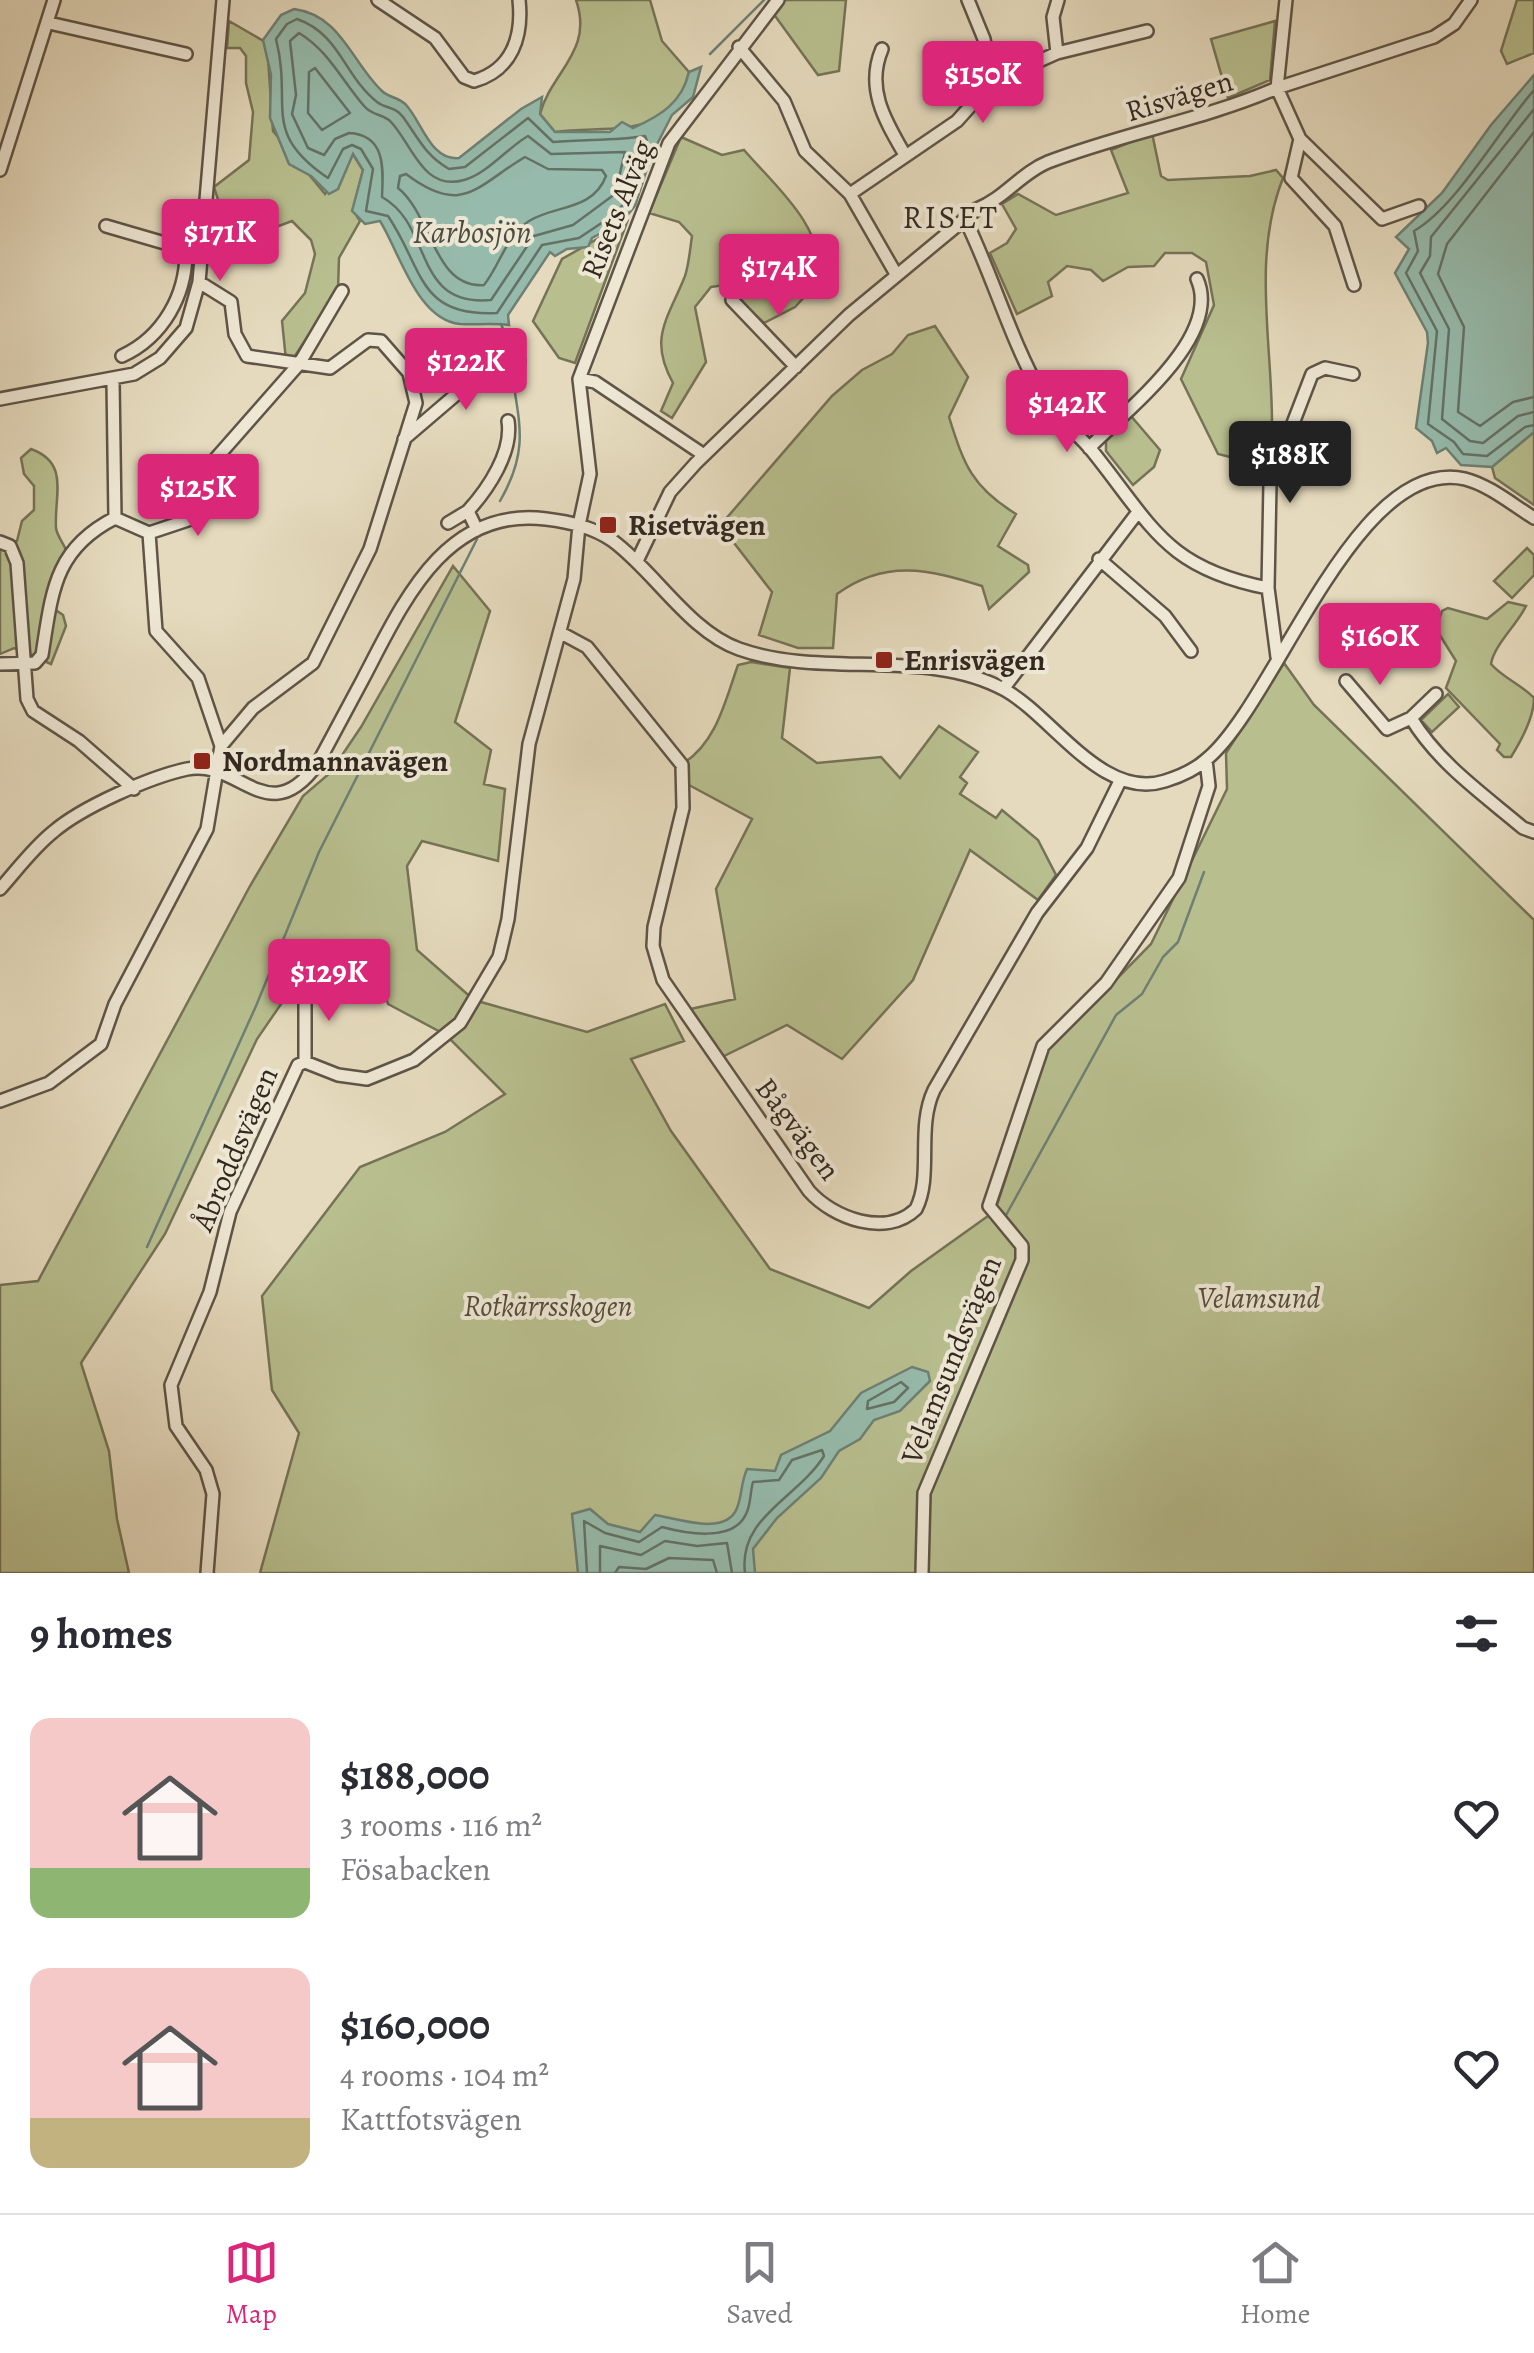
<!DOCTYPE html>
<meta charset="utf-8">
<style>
body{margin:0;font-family:Alegreya,serif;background:#f7f7f7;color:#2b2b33;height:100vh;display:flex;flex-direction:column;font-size:38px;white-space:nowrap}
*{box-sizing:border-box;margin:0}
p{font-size:32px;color:#7c7c81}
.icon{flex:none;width:55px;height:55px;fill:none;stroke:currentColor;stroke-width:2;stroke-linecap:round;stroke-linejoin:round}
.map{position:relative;height:1573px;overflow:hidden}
.sheet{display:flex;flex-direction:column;background:#fff;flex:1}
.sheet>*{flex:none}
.price{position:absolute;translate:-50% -85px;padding:0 22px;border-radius:10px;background:#db2777;color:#fff;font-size:32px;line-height:65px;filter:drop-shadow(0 2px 5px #0008)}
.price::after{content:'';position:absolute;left:50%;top:60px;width:30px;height:22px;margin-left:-15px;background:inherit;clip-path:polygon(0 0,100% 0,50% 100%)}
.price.selected{background:#222;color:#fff}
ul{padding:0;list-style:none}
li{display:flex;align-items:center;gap:30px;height:250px;padding:0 30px}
li span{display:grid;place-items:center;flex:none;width:280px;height:200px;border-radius:20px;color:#555}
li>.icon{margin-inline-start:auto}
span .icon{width:120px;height:120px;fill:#fffc;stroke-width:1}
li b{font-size:42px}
h2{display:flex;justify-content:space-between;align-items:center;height:120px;padding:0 30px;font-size:42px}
.menu{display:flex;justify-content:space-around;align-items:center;height:140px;border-top:2px solid #e1e1e2;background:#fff;font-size:28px;color:#7c7c81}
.menu a{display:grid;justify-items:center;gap:5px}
.menu .selected{color:#db2777}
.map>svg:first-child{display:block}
</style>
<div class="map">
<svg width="1534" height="1573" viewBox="0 0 1534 1573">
<rect width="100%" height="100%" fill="#e5dabd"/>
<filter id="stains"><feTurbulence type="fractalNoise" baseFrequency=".002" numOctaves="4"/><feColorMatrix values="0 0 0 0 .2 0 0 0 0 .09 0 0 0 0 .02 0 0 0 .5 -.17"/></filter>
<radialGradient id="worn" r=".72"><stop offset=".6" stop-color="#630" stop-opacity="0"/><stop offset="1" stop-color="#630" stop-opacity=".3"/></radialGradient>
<!-- green -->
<path fill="#b8be8e" stroke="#757357" stroke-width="2.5" d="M576,0h74l12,41 27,31c-17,72 -83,52 -134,60l-15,-18c11,-42 54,-63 36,-114z
M779,0h67l-7,71 -21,4 -48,-66z
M1517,0h17v53l-27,11 -6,-13z
M229,21l38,22 6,88 52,63 28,-40 10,16 -10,40 7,11 -21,37 -1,32 -45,69 -7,1 -4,-39 23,-28 10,-39 -4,-14 -19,-19 -24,9 -15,-19 -27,-1 -6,-4 -6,-19 35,-27 4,-48 -7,-29v-27l-6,-8h-13z
M1275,21l-5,59 -42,18 -17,-59z
M1152,133l9,43 7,4 82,-4 26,-6 7,8c-31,78 -11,163 -11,245l13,8 -21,55 -30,-28 -16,-4 -37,-75 33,-74 -8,-43 -14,-9h-27l-11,13 -26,1 -25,14 -12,-11 -24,-4 -19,16 4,14 -35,18 -27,-61 17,-10 9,-14 -14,-25 16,-10 38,21 72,-22 -17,-43z
M681,137l41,18 22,-5c33,38 78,74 77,129l-26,28 -31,16 -40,-38 -13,2 -16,20 11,55 -34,56 -11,-7 12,-28c-25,-45 -5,-64 12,-107 4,-12 5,-27 7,-40l-13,-14 -30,-9z
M627,222l-52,141 -16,-5 -26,-37 29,-62z
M935,326l33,51 -19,40c15,48 23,70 67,97l-18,32 30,19 1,7 -40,37 -7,-23c-53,-17 -97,-27 -145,8l-4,54h-35l-39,-13 13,-43 -48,-62v-9l108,-125 30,-26 30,-16 16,-19z
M1131,416l29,34 -6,17 -21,18 -27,-34v-10z
M1534,432v73l-39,-27 -3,-11z
M31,449c39,14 23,46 25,79 1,8 7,14 10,22l-19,54 16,11 3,11 -15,38 -37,-16 -14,6v-110l17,-3 5,-20 12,-11v-24l-10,-12 -3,-16z
M1527,548l7,7v20l-22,23 -18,-17z
M453,566l37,45 -35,111 36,28 -7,34 21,5 -7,72 -76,-20 -15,25 10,84 57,50 113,32 78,-28 19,37 -53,18 40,72 99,138 99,39 42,-37 84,-60 53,-162 103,-105 76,-155 -1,-36 58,-90 30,42 220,215v653h-1274l39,-140 -27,-43 -10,-94 98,-129 85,-35 60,-38 -59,-59 -58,-31 -10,-35 -21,-21 -45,11 -55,80 -92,195 -84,129 28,88 8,68 12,54h-129v-288l38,-4 212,-395 53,-90 27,-23 31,-46z
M1508,602l18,4c-9,19 -32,39 -35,58 12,14 30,20 43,34 0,19 -13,43 -23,59h-7l-7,-7 3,-6 -54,-56 10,-27 -20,-32 6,-18 6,-3 39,11z
M751,662l39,6 -8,70 35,25 64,-6 19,21 39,-52 39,26 -18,25 7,6 -7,11 36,24 6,-8 36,30 18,35 -18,25 -68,-50 -57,130 -71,79 -55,-34 -65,32 -36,-47 49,-11 -19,-110 36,-70 -63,-34 -5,-22c33,-22 41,-62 54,-98z
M1448,694l11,13 -27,25 -11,-12z"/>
<!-- water -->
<path fill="#96bbac" stroke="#6e8074" stroke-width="2.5" d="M294,9c47,6 58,54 88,82 7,7 18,6 25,15 15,17 24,55 52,52l62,-49 21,-12 -2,17 15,18h55l12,-10 11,6c27,-12 49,-25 56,-56l12,-5 -8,30 -21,18 -21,41 -16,50 -14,17 -29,15 -4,9 -21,2 -12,7 -5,-4 -42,63 1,10c-17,-2 -33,0 -49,-1 -43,-4 -61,-73 -80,-103l-15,3 -13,-13 11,-41 -10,-16 -15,35 -9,5 -18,-18 -22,-12 -19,-46 1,-43 -8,-35 18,-25z
M1534,75v357l-42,35 -31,-2 -15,-17 -9,5 -5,-12 -16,-13 12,-85 -1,-11 -32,-59 14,-24 -13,-12 46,-44 49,-68z
M912,1367l16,5 2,9 -30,30 -26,9 -14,19 -21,12 -18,27 -44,40 -24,31 2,24h-177l-6,-59 18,-5 18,15 32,8 15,-17c21,3 71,22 82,-7 5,-12 4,-26 10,-39l28,2 6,-16 49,-24 31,-38z"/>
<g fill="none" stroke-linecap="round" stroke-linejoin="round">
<!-- shore -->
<path stroke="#647266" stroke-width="2.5" d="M297,19c43,15 47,57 80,83 9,7 18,4 26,15 16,22 22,38 46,52l16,-2 63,-49 25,24c33,-3 62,-1 92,-6l2,5 -21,60 -11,13 -36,24 -37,7 -45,68c-80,4 -73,-44 -109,-97l-22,-5 7,-42 -12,-20 -9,-4 -9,4 -15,29c-68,-46 -35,-72 -52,-139l11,-15z
M299,33c30,18 43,48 66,74 8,9 19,7 26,15 21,22 32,70 73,58 23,-6 43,-32 64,-44l23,18 74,-2 -10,42 -42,31 -39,11 -43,64c-79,7 -57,-74 -109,-103 1,-26 5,-62 -33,-64l-14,6 -11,16 -16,-7 -16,-34 4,-19 -6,-54z
M315,68l35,45 -28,17 -14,-17 1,-41z
M1534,90c-35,40 -77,116 -120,141l4,20 -12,22 31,58 -9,93 26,18 9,12 24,2 38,-29 9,-2
M1534,109l-103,128 -1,19 -10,17 29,56 -7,90 28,22 13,2 35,-27 16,-4
M1534,132l-87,112 -9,30 26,53 -6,85 22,14 33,-24 21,-5
M525,157l23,12 54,1 4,6c-13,35 -52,29 -77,45 -23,15 -29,44 -45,64 -50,4 -52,-70 -86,-97l2,-12 6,-2c57,43 70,12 119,-17z
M901,1382l7,6 -14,14 -27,7 1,-8z
M587,1573l-3,-52 21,12 34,9 23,-15c22,6 71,16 84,-13 5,-9 4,-22 7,-32l26,-2 13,-20 30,-10 2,6c-27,43 -86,61 -79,117
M600,1573v-27l41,9 24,-14 32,5 30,-3 5,30
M615,1573l4,-6 27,2 23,-11 44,2 4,13"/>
<!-- stream -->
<path stroke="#6e8074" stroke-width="2.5" d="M710,54l54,-54
M501,324l2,5
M500,501c30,-52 19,-78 11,-133
M1005,1217l111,-202 26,-21 21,-37 15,-15 26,-70
M147,1247l109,-241 63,-154 158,-313"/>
<defs>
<path id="minor" d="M378,0l57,38 29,39 10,4c38,-11 49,-44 45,-81
M49,23l137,31
M739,47l45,54 21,50 45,43 46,80
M882,49c-17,40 4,73 23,106
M1057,53l-4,-36 5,-17
M992,82l65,-29 90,-22
M1300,139l-9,39 44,48 19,59
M0,170l54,-170
M850,194l107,-73 35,-39 -8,-43 -16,-39
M1419,206l-37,13 -82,-80 -23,-51 157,-51 20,-13 17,-24
M965,219c28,57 45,120 77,176 13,22 35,37 51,57 60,75 73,116 175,136
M106,226l86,25
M732,300l64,67
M122,356c41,-19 65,-61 64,-107
M579,379l16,3 109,73
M113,381l2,137
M0,399l134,-25 26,-16 26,-30 13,-46 24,-282
M404,439l83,-71 32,-7
M1089,448c36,-37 134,-111 108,-169
M468,511c20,-22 45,-59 40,-90
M448,523l20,-12 9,19
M149,533l7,98 42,47 23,68
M0,542l10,4 7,17 10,136 6,12 46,30 55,48
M1099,559l66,57 26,35
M637,561l33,-69 26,-29 153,-148 128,-106c28,-11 44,-36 71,-47 75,-29 155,-42 229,-74l9,-88
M561,633l26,14 95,118 1,43 -29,119 -1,19 10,34 146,211c24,27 77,47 107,18 17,-33 0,-81 18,-119l103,-177 50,-65 34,-69
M1277,657l-9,-69 2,-105 42,-109 13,-6 28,6
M0,664l35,-1 7,-8c10,-63 12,-106 73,-137l34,15 39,-13 11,-15 12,-41 88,-100 43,-73
M1346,681l41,48 24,-11
M1003,689l135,-177
M1436,694l-25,24c28,46 72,76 112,110l11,4
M0,889c17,-19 33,-41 53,-57 29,-25 97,-55 134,-63 52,-11 81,64 131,-6 15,-28 30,-56 45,-84 39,-74 81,-173 183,-160 24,3 47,8 67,22 42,31 76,90 126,108 84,30 188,-2 266,41 48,27 98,111 160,91 13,-4 31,-12 42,-22 69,-57 149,-305 258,-280 24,6 48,26 69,39
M305,1062v-68
M0,1101l49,-18 52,-39 14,-40 92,-175 14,-83 32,-38 60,-45 57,-114 46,-146 -7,-30 -28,-32 -13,-1 -38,28 -83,-12 -12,-22 -4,-32 -32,-20
M207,1573l6,-79 -7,-24 -30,-44 -5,-41 39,-93 20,-80 68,-147 7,-3 33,13 29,4 47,-19 46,-37 39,-66 9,-38 21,-175 45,-165 5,-54 11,-51 -11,-95 90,-236 109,-143
M922,1573l2,-80 98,-233v-14l-33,-40 54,-160 63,-63 73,-105 30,-92 -3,-26"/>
</defs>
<!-- minor casing -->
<use href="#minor" stroke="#5f5447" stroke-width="16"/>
<!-- minor -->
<use href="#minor" stroke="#eee7d4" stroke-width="11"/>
</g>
<!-- markers -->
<g fill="#8f2418" stroke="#eee7d4" stroke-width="4">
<rect x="598" y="515" width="20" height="20" rx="5"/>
<rect x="874" y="650" width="20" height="20" rx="5"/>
<rect x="192" y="751" width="20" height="20" rx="5"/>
</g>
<g text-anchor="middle" stroke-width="8" stroke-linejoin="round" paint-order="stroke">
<!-- street labels -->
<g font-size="30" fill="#322820" stroke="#eee7d4">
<text transform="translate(1179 96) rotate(-17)" y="10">Risvägen</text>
<text transform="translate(617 209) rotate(-68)" y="10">Risets Alväg</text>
<text transform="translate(798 1129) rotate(53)" y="10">Bågvägen</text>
<text transform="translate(235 1149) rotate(-67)" y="10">Åbroddsvägen</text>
<text transform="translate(951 1360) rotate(-68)" y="10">Velamsundsvägen</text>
</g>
<!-- poi labels -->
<g font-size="30" font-weight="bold" fill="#322820" stroke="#eee7d4" text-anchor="start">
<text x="628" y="535">Risetvägen</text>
<text x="904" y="670">Enrisvägen</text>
<text x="222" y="771">Nordmannavägen</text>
</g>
<!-- park labels -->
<g font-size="30" font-style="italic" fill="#544e3c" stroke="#eee7d4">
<text x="1259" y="1308">Velamsund</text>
<text x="548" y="1316">Rotkärrsskogen</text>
</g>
<!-- neighbourhood labels -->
<g font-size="32" letter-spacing="2.5" fill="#322820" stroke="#eee7d4">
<text x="951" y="228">RISET</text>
</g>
<!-- water labels -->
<g font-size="32" font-style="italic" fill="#4b4d43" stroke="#eee7d4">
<text x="472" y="243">Karbosjön</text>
</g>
</g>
<rect width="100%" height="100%" filter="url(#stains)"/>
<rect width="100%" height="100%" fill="url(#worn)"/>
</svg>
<b class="price" style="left:983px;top:126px">$150K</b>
<b class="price" style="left:220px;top:284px">$171K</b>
<b class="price" style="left:779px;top:319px">$174K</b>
<b class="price" style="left:466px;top:413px">$122K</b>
<b class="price" style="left:1067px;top:455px">$142K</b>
<b class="price selected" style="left:1290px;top:506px">$188K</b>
<b class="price" style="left:198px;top:539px">$125K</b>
<b class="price" style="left:1380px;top:688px">$160K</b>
<b class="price" style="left:329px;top:1024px">$129K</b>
</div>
<section class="sheet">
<h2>9 homes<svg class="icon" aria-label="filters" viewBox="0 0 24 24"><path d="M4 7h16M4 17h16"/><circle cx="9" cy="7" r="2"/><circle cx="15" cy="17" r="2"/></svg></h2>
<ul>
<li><span style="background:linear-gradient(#f6c9c9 75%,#8fb573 0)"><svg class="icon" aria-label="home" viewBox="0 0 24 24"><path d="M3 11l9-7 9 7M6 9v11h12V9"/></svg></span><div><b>$188,000</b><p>3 rooms · 116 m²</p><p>Fösabacken</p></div><svg class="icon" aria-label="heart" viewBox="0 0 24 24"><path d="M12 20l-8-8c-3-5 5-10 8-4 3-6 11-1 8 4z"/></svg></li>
<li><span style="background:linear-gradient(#f6c9c9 75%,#c2b280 0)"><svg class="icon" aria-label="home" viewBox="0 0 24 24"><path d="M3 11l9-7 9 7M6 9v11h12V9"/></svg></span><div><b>$160,000</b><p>4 rooms · 104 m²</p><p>Kattfotsvägen</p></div><svg class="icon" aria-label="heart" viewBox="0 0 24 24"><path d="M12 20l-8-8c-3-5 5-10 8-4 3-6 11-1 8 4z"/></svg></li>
</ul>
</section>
<nav class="menu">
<a class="selected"><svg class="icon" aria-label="map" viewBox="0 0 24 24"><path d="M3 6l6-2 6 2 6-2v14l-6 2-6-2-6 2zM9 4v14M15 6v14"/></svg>Map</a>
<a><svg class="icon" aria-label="saved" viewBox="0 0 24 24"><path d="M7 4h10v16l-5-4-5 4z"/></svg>Saved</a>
<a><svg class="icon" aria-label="home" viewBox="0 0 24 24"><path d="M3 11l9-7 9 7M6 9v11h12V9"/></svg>Home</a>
</nav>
